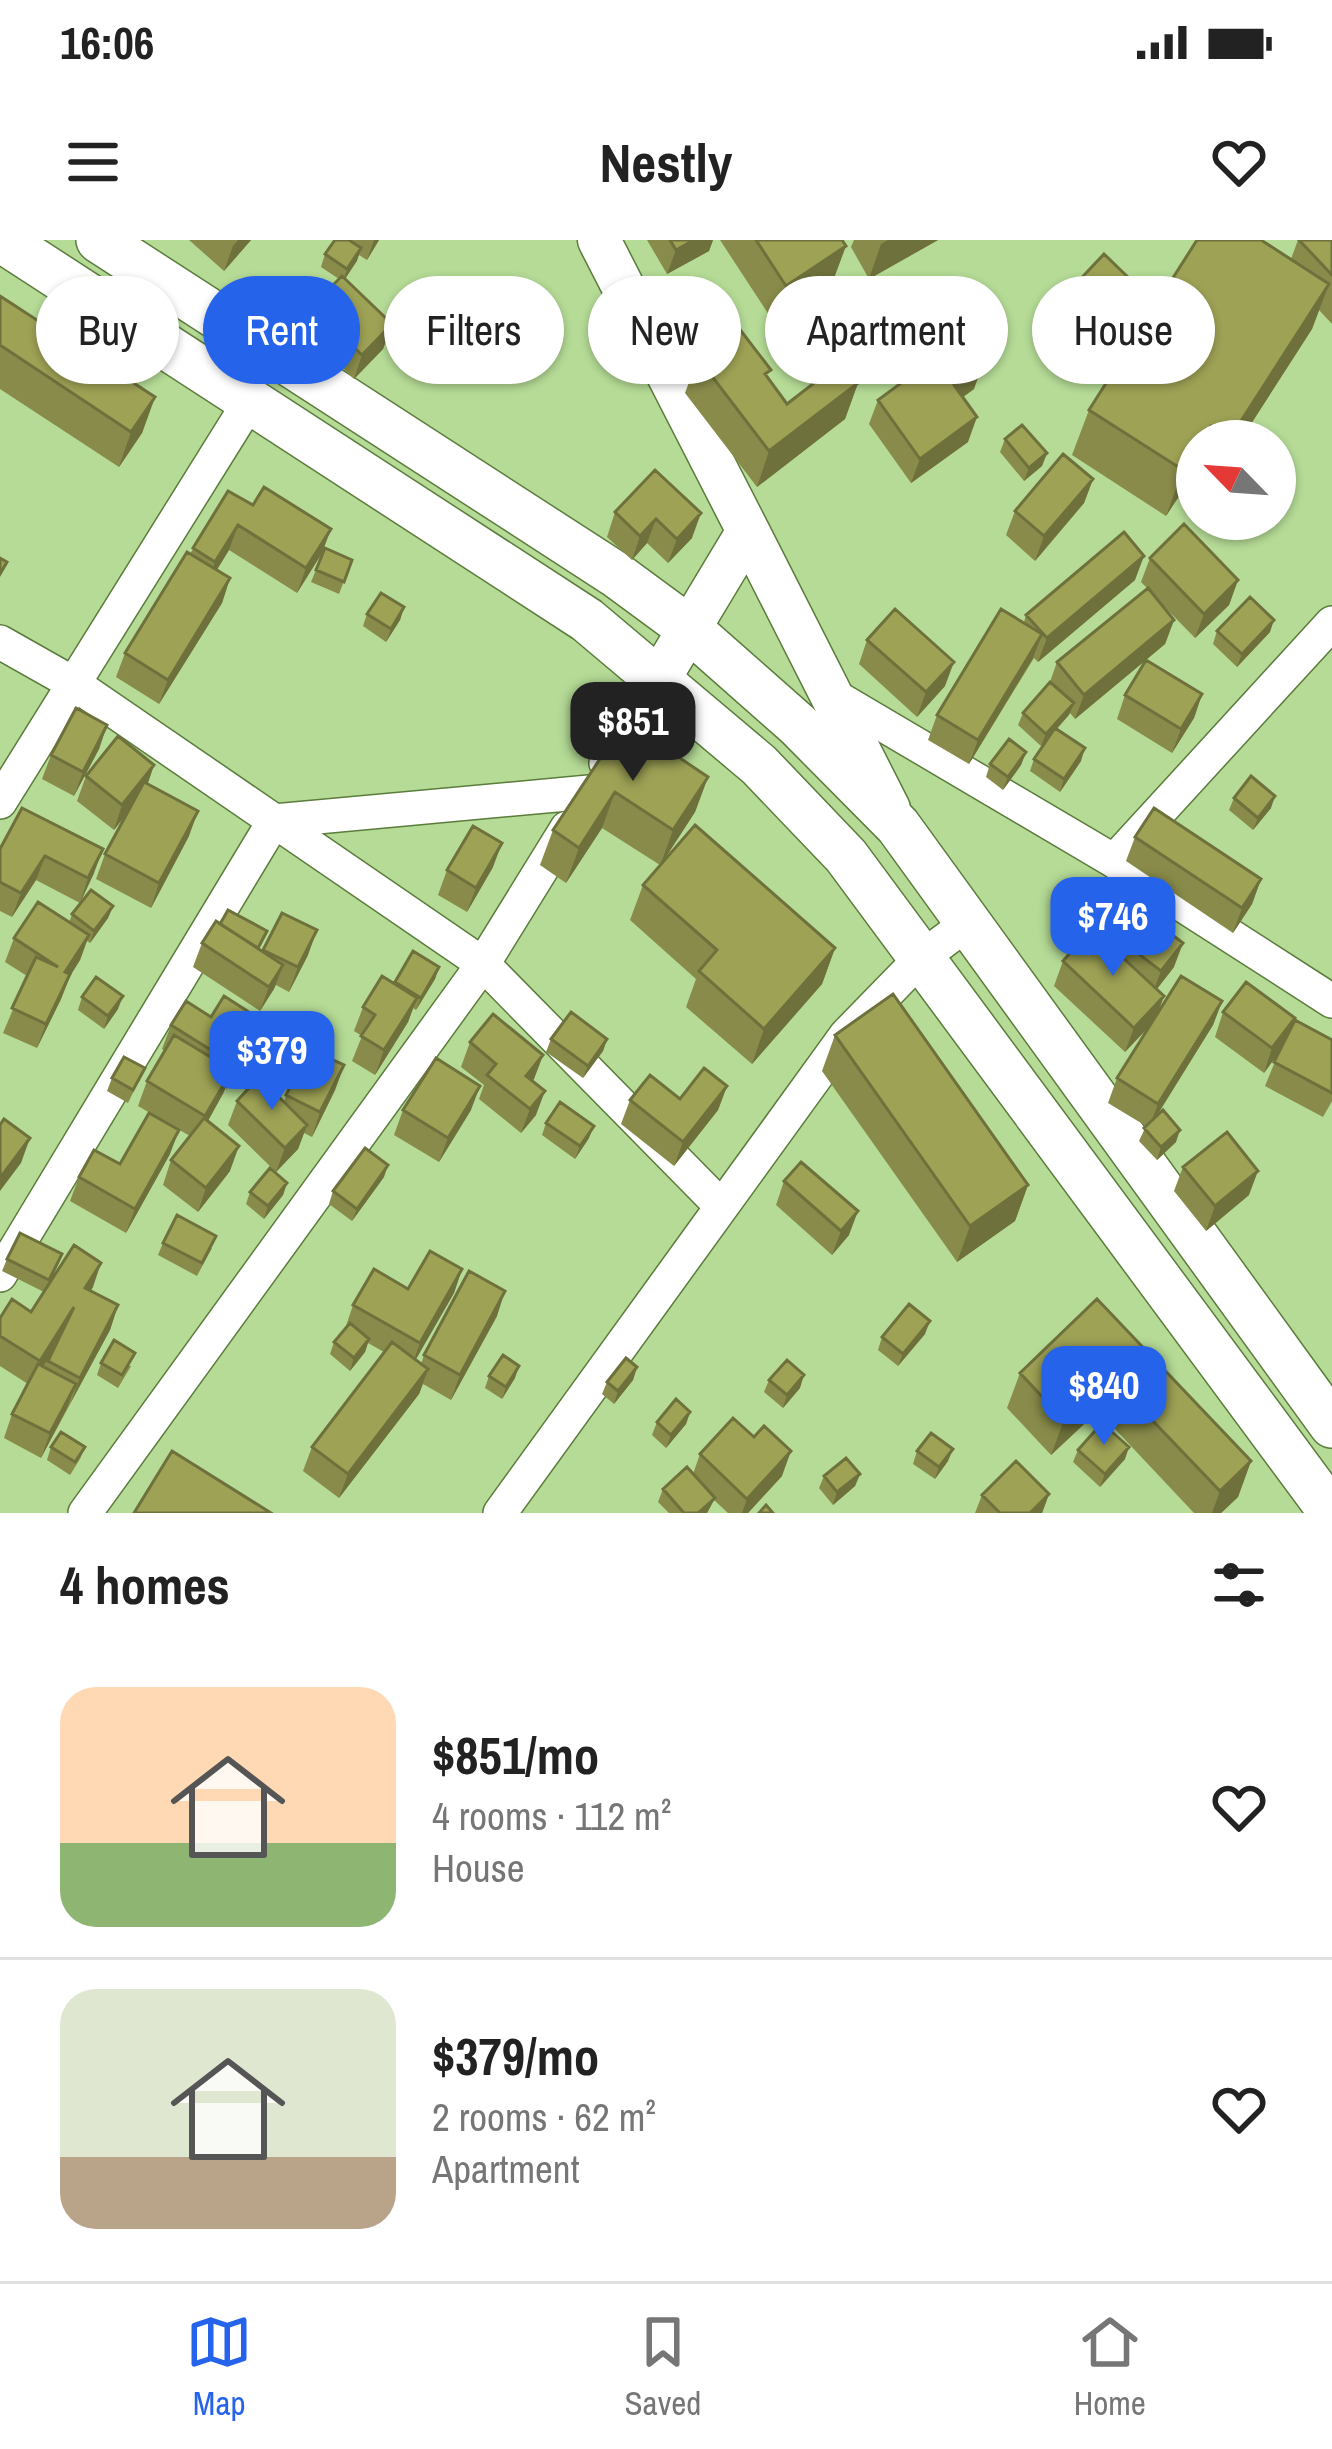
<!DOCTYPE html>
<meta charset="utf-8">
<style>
body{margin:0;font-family:"Archivo Narrow",sans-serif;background:#f6f6f6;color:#222;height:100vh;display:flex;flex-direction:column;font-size:45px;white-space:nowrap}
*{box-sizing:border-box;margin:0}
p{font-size:39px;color:#767676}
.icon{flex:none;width:66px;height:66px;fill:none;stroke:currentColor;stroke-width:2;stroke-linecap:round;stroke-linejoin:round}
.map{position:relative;height:1273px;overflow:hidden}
.drawer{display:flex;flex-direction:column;background:#fff;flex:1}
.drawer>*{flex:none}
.hud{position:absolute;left:36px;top:36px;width:1260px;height:108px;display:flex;gap:24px}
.needle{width:78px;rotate:295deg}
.buttons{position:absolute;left:1176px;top:180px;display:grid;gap:24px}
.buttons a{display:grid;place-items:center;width:120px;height:120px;border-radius:50%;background:#fff;box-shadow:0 3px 9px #0004;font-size:60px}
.price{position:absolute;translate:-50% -102px;padding:0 27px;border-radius:24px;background:#2563eb;color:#fff;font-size:39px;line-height:78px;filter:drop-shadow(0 3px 6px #0008)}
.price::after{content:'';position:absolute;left:50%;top:72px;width:36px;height:27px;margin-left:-18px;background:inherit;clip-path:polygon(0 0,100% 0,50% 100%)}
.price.active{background:#222;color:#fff}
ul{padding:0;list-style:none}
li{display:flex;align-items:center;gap:36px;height:300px;padding:0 60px}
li+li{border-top:3px solid #e0e0e0}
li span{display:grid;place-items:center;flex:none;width:336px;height:240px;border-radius:36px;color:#555}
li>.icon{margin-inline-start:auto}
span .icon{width:144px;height:144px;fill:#fffc;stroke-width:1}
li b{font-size:51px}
h2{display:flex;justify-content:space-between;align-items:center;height:144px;padding:0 60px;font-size:51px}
.pill{padding:0 42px;border-radius:54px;background:#fff;box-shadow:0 3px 9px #0004;font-size:42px;line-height:108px}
.pill.active{background:#2563eb;color:#fff}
.status{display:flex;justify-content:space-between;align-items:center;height:84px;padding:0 60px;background:#fff;direction:ltr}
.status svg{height:33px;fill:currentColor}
header{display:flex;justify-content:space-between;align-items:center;height:156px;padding:0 60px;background:#fff;font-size:54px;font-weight:700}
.dock{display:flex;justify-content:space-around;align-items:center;height:168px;border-top:3px solid #e0e0e0;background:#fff;font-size:33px;color:#767676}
.dock a{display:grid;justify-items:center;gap:6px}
.dock .active{color:#2563eb}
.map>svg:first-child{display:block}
</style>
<div class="status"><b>16:06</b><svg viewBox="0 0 49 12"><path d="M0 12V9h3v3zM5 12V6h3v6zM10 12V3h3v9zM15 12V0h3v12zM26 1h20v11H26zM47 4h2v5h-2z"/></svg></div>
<header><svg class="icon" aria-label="menu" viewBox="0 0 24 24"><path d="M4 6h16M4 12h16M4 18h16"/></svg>Nestly<svg class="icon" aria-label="heart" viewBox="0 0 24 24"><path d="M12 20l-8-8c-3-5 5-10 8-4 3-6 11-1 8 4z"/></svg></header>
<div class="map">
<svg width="1332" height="1273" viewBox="0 0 1332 1273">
<rect width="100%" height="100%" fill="#b5db96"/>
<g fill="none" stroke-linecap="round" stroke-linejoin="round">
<defs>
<path id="minor" d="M0,402l76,43 407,279 238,242
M831,454l283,167 218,140
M606,523l53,-84
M0,562l250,-401
M1114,621l218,-238
M0,1035l274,-454 315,-29
M85,1273l398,-549 84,-136
M500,1273l346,-478 75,-77 47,-35"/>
<path id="tertiary" d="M599,0l149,291 -89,148
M748,291l141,278"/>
<path id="secondary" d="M2,0l585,380 172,145 87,91 486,657
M99,0l516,334 72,53 111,98 100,101 434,599"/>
</defs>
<!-- minor casing -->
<use href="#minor" stroke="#5b7c3b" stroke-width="36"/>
<!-- tertiary casing -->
<use href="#tertiary" stroke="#5b7c3b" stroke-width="45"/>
<!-- secondary casing -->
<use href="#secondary" stroke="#5b7c3b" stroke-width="48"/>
<!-- minor -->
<use href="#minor" stroke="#fff" stroke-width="33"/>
<!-- tertiary -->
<use href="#tertiary" stroke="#fff" stroke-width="42"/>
<!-- secondary -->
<use href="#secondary" stroke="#fff" stroke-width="45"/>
</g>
<!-- wall -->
<path fill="#888b49" d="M189,0h62l-27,31z
M335,0h44l-12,20 -8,-5 -14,24 47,45 -9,25 -29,30 -50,-49 8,-24 27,-27 -18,-12 4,-13z
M647,0h66l-4,11 -42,23z
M720,0h122l-9,41 -60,40z
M854,0h84l-69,39 -18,-32z
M1298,0h34v84l-13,-14 -7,19 -72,112h-43v32l-2,-1 -29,44 -94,-61 17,-45 202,-151z
M0,56l155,101 -13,36 -23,34 -119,-78z
M819,62l32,17 -22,16 -14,-21z
M1056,65l70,3 -48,51 -31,-30z
M916,87l58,62 -11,8 5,45 -57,41 -42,-59 9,-24 42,-31 -13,-18z
M698,118l70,20 19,26 71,-21 -13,36 -88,68 -72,-94z
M1005,199l42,14 -5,13 -18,15 -24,-29z
M655,230l37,68 -24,25 -21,-20 -15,17 -25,-23 8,-25z
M1093,239l-9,24 -49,58 -29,-26 9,-24z
M228,251l94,62 -25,40 -68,-43 -12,20 13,8 -8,25 -63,101 -43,-27 9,-24 65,-99z
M325,308l27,12 -13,34 -28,-12z
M1150,318l88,22 -9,25 -34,33 -40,-41 19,23 -9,24 -19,16 56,34 -8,24 -22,35 -55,-34 8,-24 21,-35 -71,59 -5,-6 -13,16 24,32 -21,31 -30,-21 4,-12 12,-18 -5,5 -23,-21 5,-12 27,-31 7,-20 90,-74 -6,-6z
M1135,340l-97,82 -4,-4 -65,106 -41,-24 9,-25 87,-93 2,-7z
M404,367l-4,13 -14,22 -23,-16 4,-12z
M1217,391l53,1 -33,35 -24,-23z
M867,400l78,46 -28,31 -58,-53z
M625,481l83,56 -13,35 -33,51 173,85 -13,36 -70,80 -66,-57 10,-28 -66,-59 13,-35 17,-20 -58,-37 -36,55 -26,-18 13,-35z
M107,485l-8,24 -25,47 -32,-17 9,-24z
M1026,512l-5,13 -18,25 -17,-13 4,-13z
M154,525l-7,19 42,52 -38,72 -55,-29 9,-25 23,-42 -14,18 -37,-29 9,-25z
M1234,558l37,10 -18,22 -24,-20z
M22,568l72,65 -14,30 -44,-23 -24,37 -12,-6v-62z
M1135,597l126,42 -9,25 -19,29 -107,-72z
M493,627l-26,45 -29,-17 9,-25z
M113,666l-5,12 -18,25 -3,-2 -7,19 -10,16 -9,23 -24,49 -34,-15 24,-57 -22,-14 9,-24 55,-15 3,-9z
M1090,677l84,50 -17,22 7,7 -6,17 64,-12 -9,24 -57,92 20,25 -19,18 -18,-19 7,-15 -38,-23 9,-25 33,-52 -25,26 -71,-66 9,-25 19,-20z
M220,684l47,7 -8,18 4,3 45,3 -19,37 -13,-7 -16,26 -67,-44 9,-24z
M439,727l-4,12 -19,31 -3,-2 -5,14 -33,53 -23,-14 10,-25 -8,-5 9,-24 31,-23z
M82,757l36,12 -14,20 -26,-19z
M1223,772l109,28v61l-9,16 -58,-31 14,-34 -15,21 -49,-36z
M171,785l84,20 -30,44 -17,32 22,50 -32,41 -35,-27 8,-25 19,-24 -52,-30 9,-25 18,-30 -3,-2z
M835,795l193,150 -13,36 -58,41 -135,-191z
M551,799h56l-4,12 -20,27 -37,-26z
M470,802l73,13 -10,26 3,34 -15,18 -42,-34 5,-14 -23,-18z
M344,825l-9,25 -23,47 -8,-4 -6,16 -22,23 -48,-47 9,-24 47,1 2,-7z
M145,828l-17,35 -21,-12 5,-13z
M727,846l-9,24 -44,56 -53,-42 9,-24 50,-1z
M403,870h68l-32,52 -45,-27z
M546,883l43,15 -14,21 -33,-24z
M170,914l-44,79 -56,-32 9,-24 41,-13z
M1183,927l66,28 -43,36 -32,-40z
M384,937l-32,44 -23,-17 4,-13z
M784,941l65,54 -17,20 -56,-50z
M287,943l-4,12 -19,24 -18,-15 4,-12z
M163,1003l49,5 -15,28 -39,-21z
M7,1019l50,8 -10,21 46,-1 -3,4 28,14 -8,25 -69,128 -37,-20 8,-24 16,-30 -28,-18v-48l31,-6 13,-20 -42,-21z
M462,1029l-8,24 -39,67 6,4 3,-9 73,-39 -46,84 -28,-16 -4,10 -80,104 -36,-27 9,-24 72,-95 -16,-9 -3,9 -15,19 -20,-17 4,-12 11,-13 8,-24 55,-16z
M1097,1059l154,162 -13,36 -17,16h-27l-96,-102 -47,44 -44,-47 13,-35z
M925,1094l-27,32 -20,-16 4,-13z
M101,1123l30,3 -13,22 -21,-13z
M637,1127l-4,13 -19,24 -12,-10 5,-12z
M489,1136l26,2 -13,21 -17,-11z
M769,1140l31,8 -17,20 -19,-16z
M690,1172l-4,12 -20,24 -14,-13 5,-13z
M51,1207h34l-5,12 -10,16 -23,-15z
M1078,1210l47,9 -25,28 -27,-25z
M917,1211l31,10 -13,18 -22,-15z
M700,1214l82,22 -34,37h-20l-14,-13 -7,13h-38l-11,-11 5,-13 30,-15z
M860,1234l-5,12 -22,19 -14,-17 5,-12z
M1049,1254l-7,19h-67l7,-18z"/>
<!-- shaded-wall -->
<path fill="#6f713c" d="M238,0h13l-27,31 9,-25z
M374,0h5l-12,20z
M694,0h19l-4,11 -42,23 9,-24z
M888,0h50l-69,39 12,-35z
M846,6l-13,35 -60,40 13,-35z
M361,8l-4,13 -14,21 4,-13z
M1135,44l-9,24 -48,51 9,-24z
M1329,44l-17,45 -72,112h-11z
M856,67l-5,12 -22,16 4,-13z
M392,84l-9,25 -29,30 8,-24z
M983,124l-9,25 -29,21 9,-25z
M858,143l-13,36 -88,68 12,-36z
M155,157l-13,36 -23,34 12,-35z
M977,177l-9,25 -57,41 9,-24z
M1197,208v17l-2,7 -29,44 17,-46z
M1047,213l-5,13 -18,15 5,-13z
M1093,239l-9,24 -49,58 9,-25z
M701,273l-9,25 -24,25 9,-24z
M656,279l-9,24 -15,17 8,-24z
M238,285l-9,25 -23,37 9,-25z
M331,289l-9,24 -25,40 9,-25z
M1144,316l-9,24 -97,82 9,-24z
M230,338l-8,25 -63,101 9,-24z
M1238,340l-9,25 -34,33 9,-24z
M404,367l-4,13 -14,22 5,-13z
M1174,380l-9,24 -90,75 9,-24z
M1274,380l-4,12 -33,35 5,-13z
M1042,394l-9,24 -64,106 9,-24z
M954,422l-9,24 -28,31 9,-25z
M1202,454l-8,24 -22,35 9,-24z
M1074,463l-5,12 -28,31 5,-12z
M107,485l-8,24 -25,47 9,-24z
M1085,508l-4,13 -21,31 4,-13z
M1026,512l-5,13 -18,25 5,-13z
M154,525l-8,24 -32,41 8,-25z
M708,537l-13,35 -35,54 13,-36z
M615,552l-13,36 -36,55 13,-35z
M1275,556l-4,12 -18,22 5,-12z
M198,571l-9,25 -38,72 8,-25z
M502,603l-9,24 -26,45 9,-24z
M103,609l-9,24 -14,30 8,-25z
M45,616l-9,24 -24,37 9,-24z
M1261,639l-9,25 -19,29 9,-25z
M113,666l-5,12 -18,25 4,-12z
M317,690l-9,25 -19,37 9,-25z
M89,695l-9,25 -10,16 -9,23 -24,49 28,-76z
M1183,703l-9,24 -22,28 9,-24z
M835,708l-13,36 -70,80 12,-35z
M283,725l-9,24 -14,22 9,-24z
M439,727l-4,12 -19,31 5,-12z
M123,756l-5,13 -14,20 4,-13z
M1164,756l-9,24 -30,32 9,-24z
M417,758l-9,24 -33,53 9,-25z
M1222,761l-9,24 -64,103 9,-24z
M1295,778l-9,25 -22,30 8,-25z
M263,781l-8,24 -29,45 9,-25z
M607,799l-4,12 -20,27 5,-12z
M543,815l-9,24 -17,22 9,-25z
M344,825l-9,25 -23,47 8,-25z
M232,830l-9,24 -26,46 8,-24z
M480,846l-9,24 -32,52 9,-24z
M727,846l-9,24 -44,56 9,-24z
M545,851l-9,24 -15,18 9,-24z
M307,885l-9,24 -22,23 9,-24z
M594,886l-5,12 -14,21 5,-13z
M179,890l-9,24 -44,79 9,-24z
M1180,890l-4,12 -19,18 4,-13z
M30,898l-9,25 -21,28v-13z
M239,906l-9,25 -32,41 8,-24z
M388,925l-4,12 -32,44 5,-12z
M1258,931l-9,24 -43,36 9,-25z
M287,943l-4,12 -19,24 4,-13z
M1028,945l-13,36 -58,41 13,-36z
M858,971l-9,24 -17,20 9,-24z
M101,1023l-8,24 -16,26 8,-25z
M462,1029l-8,24 -43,75 9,-25z
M505,1051l-8,25 -46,84 9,-25z
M118,1065l-8,25 -39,72 9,-24z
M74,1067l-9,24 -34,55 9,-25z
M930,1081l-5,13 -27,32 5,-12z
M369,1099l-4,13 -15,19 4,-13z
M519,1126l-4,12 -13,21 4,-12z
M637,1127l-4,13 -19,24 4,-13z
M428,1129l-9,25 -80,104 9,-24z
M804,1135l-4,13 -17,20 4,-13z
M1110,1136l-12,35 -47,44 13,-35z
M76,1144l-9,24 -26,50 9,-25z
M690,1172l-4,12 -20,24 5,-13z
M1129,1207l-4,12 -25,28 5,-13z
M953,1209l-5,12 -13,18 4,-12z
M791,1211l-9,25 -34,37h-6l5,-14z
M1251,1221l-13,36 -17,16h-9l8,-22z
M860,1234l-5,12 -22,19 4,-13z
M1049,1254l-7,19h-12z
M715,1258l-8,15h-9z"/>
<!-- building -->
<path fill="#9ea255" stroke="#6f713c" stroke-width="3" d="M335,0h14l12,8 -14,21 -22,-15z
M670,0h24l-18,10z
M756,0h86l4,6 -60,40z
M1197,0h64l68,44 -99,154 -19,-12 -9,15h-5v7l-14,22 -94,-60z
M1299,0h33v35z
M1104,14l31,30 -48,51 -31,-30z
M342,36l50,48 -30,31 -50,-49z
M842,46l14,21 -23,15 -14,-20z
M0,56l155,101 -24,35 -131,-87z
M943,68l40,56 -29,21 23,32 -57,42 -42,-59 57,-42 17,21 -36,-52z
M738,87l33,43 -6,4 22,30 54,-42 17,21 -89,68 -71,-93z
M1022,185l25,28 -18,15 -24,-29z
M1063,214l30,25 -49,57 -29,-25z
M655,230l46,43 -24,26 -21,-20 -16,17 -25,-24z
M264,247l67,42 -25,39 -68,-43 -23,37 -22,-14 35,-57 25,14z
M1184,284l54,56 -34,34 -54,-56z
M1124,292l20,24 -97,82 -21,-23z
M325,308l27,12 -8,22 -28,-12z
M187,312l43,26 -62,102 -43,-27z
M0,318l7,4 -7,12z
M1148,348l26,32 -90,75 -27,-33z
M381,353l23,14 -13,22 -24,-15z
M1250,357l24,23 -32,34 -25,-23z
M895,369l59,53 -28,30 -59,-52z
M1001,369l41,25 -64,106 -41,-25z
M1146,420l56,34 -21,35 -56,-34z
M1050,442l24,21 -28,31 -23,-21z
M76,468l31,17 -24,47 -32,-17z
M625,481l83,56 -35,53 -58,-38 -36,56 -26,-18z
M1055,488l30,20 -21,31 -30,-20z
M118,496l36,29 -32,40 -36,-29z
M1009,499l17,13 -18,25 -18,-13z
M1251,536l24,20 -17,22 -24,-20z
M144,542l54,29 -39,72 -54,-29z
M22,568l81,41 -15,29 -43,-22 -24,37 -21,-11v-33z
M1154,568l107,71 -19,29 -107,-71z
M695,585l140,123 -71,81 -65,-58 18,-21 -74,-65z
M473,586l29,17 -26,45 -29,-18z
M1112,649l71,54 -22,28 -71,-54z
M91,650l22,16 -19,25 -22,-17z
M38,662l51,33 -24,37 5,2 -24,50 -34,-16 24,-51 22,10 -44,-29z
M228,670l39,21 -9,17 -38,-24z
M282,673l35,17 -19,37 -35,-17z
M216,681l67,44 -14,22 -67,-44z
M1092,689l72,67 -30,32 -71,-67z
M413,711l26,16 -18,31 -26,-16z
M382,736l35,22 -33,52 -23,-14 14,-21 -12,-8z
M1181,736l41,25 -64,103 -41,-26z
M96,737l27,19 -15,20 -26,-19z
M1246,742l49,36 -23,30 -49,-36z
M893,754l135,191 -58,41 -135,-191z
M224,756l39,25 -28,44 -64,-40 15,-24 25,16z
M571,772l36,27 -19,27 -37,-27z
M493,774l50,41 -17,21 19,15 -15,18 -43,-34 9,-11 -26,-22z
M1295,780l37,20v53l-58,-31z
M174,795l58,35 -27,46 -58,-35z
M309,809l35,16 -24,47 -34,-17z
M124,817l21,11 -12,22 -21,-12z
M436,818l44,28 -32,52 -45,-28z
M704,828l23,18 -44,56 -53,-42 20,-25 30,24z
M259,837l48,48 -22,23 -48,-47z
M560,862l34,24 -14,20 -34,-23z
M1163,870l17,20 -19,17 -17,-19z
M149,873l30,17 -44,79 -56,-32 15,-27 26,14z
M204,878l35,28 -33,42 -35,-28z
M4,879l26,19 -30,40v-53z
M1227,892l31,39 -43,35 -32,-39z
M365,908l23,17 -31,44 -24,-18z
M801,922l57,49 -17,20 -57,-50z
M270,928l17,15 -19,23 -18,-14z
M177,975l39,21 -14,27 -39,-20z
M20,993l42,21 -13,26 -42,-21z
M74,1005l27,18 -16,25 33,17 -38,73 -32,-17 26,-54 -34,54 -40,-25v-18l12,-19 19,13z
M430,1011l32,18 -42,74 -67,-38 21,-36 34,20z
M469,1031l36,20 -45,84 -36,-20z
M1097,1059l154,162 -31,30 -110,-115 -46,44 -44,-47z
M909,1064l21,17 -27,33 -21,-17z
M350,1083l19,16 -15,19 -20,-16z
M114,1100l21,13 -13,22 -21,-12z
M392,1102l36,27 -80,105 -36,-27z
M503,1115l16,11 -13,21 -17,-11z
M626,1118l11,9 -19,24 -11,-9z
M787,1120l17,15 -17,20 -18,-15z
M38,1124l38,20 -26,49 -38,-19z
M676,1159l14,13 -19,23 -14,-13z
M733,1178l21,19 10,-11 27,25 -44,48 -47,-45z
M1102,1183l27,24 -24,27 -27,-24z
M61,1192l24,15 -10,15 -24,-15z
M931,1193l22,16 -14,18 -22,-16z
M172,1211l99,62h-137z
M846,1218l14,16 -23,18 -13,-16z
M1016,1221l33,33 -19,19h-30l-18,-18z
M687,1227l28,31 -17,15h-14l-21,-24z
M766,1265l7,8h-14z"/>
</svg>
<div class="buttons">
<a><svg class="needle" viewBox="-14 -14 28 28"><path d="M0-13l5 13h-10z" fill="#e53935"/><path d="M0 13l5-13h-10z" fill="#767676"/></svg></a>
</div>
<b class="price active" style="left:633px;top:544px">$851</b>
<b class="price" style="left:1113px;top:739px">$746</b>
<b class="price" style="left:272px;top:873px">$379</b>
<b class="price" style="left:1104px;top:1208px">$840</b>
<div class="hud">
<a class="pill">Buy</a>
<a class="pill active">Rent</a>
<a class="pill">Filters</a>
<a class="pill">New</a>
<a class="pill">Apartment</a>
<a class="pill">House</a>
</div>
</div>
<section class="drawer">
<h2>4 homes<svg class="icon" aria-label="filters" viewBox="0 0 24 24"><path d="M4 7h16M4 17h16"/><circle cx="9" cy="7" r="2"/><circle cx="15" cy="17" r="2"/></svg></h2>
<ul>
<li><span style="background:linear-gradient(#ffd9b3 65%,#8fb573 0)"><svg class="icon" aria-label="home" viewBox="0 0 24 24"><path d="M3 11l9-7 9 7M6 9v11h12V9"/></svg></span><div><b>$851/mo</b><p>4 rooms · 112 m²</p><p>House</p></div><svg class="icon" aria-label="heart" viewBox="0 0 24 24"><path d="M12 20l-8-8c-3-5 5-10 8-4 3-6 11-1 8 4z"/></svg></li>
<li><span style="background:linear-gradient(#dfe7d0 70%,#b9a48a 0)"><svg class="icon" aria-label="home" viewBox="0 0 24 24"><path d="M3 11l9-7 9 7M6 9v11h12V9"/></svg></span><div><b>$379/mo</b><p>2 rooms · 62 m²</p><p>Apartment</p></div><svg class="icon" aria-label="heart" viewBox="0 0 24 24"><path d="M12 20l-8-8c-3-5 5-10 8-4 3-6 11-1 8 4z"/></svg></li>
</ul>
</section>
<nav class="dock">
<a class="active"><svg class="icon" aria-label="map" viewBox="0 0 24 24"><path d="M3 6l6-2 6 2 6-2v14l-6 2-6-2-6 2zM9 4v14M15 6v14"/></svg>Map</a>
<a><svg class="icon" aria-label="saved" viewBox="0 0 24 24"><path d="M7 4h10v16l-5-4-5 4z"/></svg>Saved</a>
<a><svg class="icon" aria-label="home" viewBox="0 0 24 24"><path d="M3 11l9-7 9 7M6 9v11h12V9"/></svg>Home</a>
</nav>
